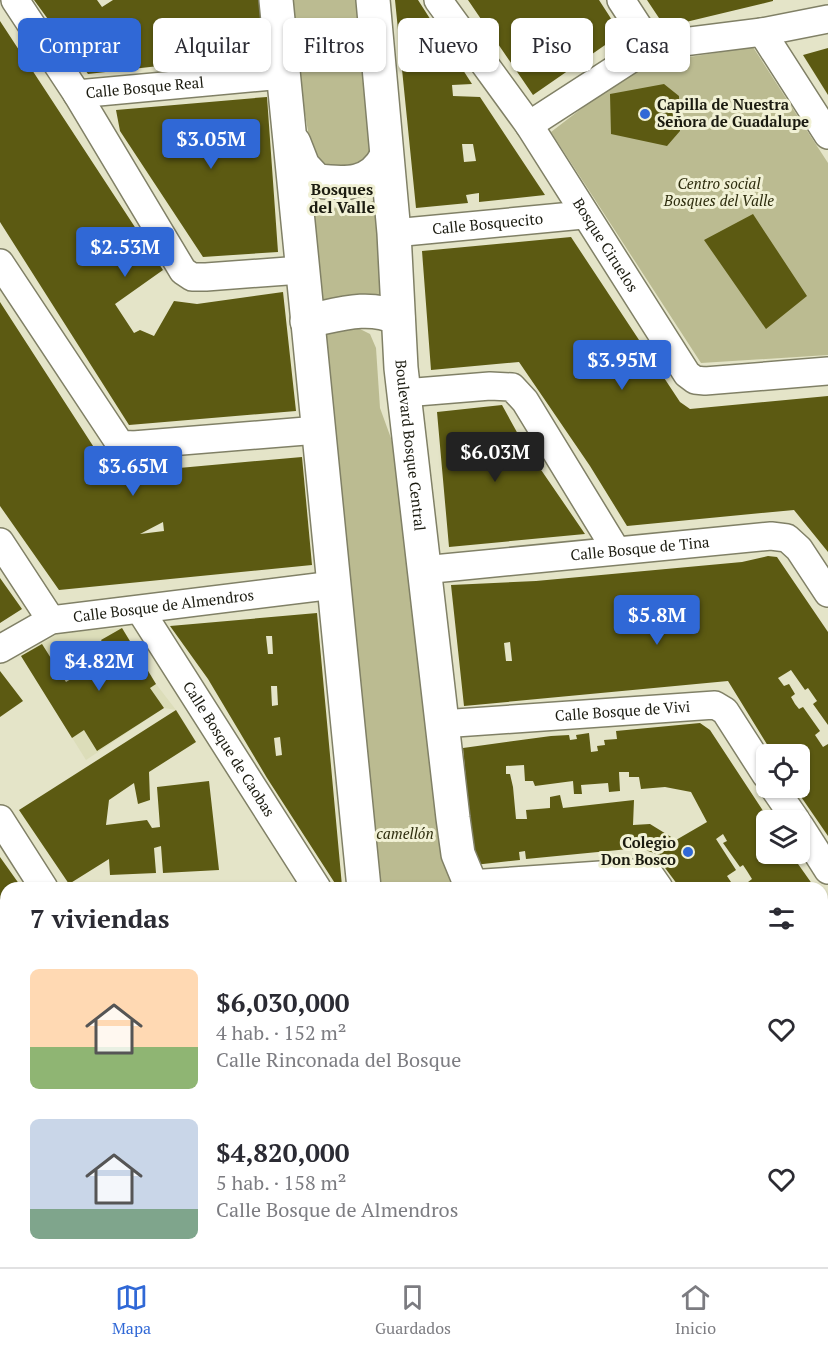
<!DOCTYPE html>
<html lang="es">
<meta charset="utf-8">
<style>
body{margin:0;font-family:"PT Serif",serif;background:#f7f7f7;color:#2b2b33;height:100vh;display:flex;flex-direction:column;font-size:22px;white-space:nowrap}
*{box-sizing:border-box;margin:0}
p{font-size:20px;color:#7c7c81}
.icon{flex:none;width:33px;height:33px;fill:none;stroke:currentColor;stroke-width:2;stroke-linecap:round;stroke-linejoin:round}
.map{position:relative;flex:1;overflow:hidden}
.drawer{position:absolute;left:0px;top:882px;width:828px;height:386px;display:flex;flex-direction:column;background:#fff;border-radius:18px 18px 0 0;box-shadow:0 2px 4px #0004}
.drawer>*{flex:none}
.guide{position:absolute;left:18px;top:18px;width:792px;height:54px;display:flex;gap:12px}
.controls{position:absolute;left:756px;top:744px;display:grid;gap:12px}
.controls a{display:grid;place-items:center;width:54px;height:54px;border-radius:9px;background:#fff;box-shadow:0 2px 4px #0004;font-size:30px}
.price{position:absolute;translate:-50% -51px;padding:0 14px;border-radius:6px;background:#3068d6;color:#fff;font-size:20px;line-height:39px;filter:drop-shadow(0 2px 3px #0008)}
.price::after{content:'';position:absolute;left:50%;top:36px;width:18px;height:14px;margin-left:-9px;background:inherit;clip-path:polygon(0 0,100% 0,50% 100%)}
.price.on{background:#222;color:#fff}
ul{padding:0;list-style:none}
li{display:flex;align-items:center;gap:18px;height:150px;padding:0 30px}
li span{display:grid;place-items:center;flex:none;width:168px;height:120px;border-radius:9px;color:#555}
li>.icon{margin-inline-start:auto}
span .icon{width:72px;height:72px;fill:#fffc;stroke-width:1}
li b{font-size:26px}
h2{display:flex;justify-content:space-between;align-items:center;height:72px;padding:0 30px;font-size:26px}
.tag{padding:0 21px;border-radius:9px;background:#fff;box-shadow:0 2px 4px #0004;font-size:21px;line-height:54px}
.tag.on{background:#3068d6;color:#fff}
.dock{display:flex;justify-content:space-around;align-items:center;height:84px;border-top:2px solid #e1e1e2;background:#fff;font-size:16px;color:#7c7c81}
.dock a{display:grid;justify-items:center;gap:3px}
.dock .on{color:#3068d6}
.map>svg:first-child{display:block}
</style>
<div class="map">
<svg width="828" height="1267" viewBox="0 0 828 1267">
<rect width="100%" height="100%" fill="#e4e4c8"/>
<!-- built -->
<path fill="#dcddb9" d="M122,628l34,56 20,26 -12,-2 -78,52 -65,-104 38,-23z"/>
<!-- green -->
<path fill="#bbbb91" d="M285,0h75l11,166 -50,4 -10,-22z
M753,47l75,116v192l-127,8 -150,-231 87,-67z
M300,195c29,15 53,20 81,1l8,106 -78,3z
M352,325l18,9 6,14 4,60 16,44 50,418 11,18h-83l-58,-531 12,-26z
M6,1118v144h535l4,5h-545v-148z
M578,1262h120l4,5h-121z"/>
<!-- building -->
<path fill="#5c5a12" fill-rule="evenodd" d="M34,0h63l5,7 11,-7h147l4,54 -176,20z
M395,0h23l54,84 -20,1 1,11 27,1 65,98 -66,7v-9l-7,1 -6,1 2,8 -52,5zM462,144h11l3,17 -12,1z
M468,0h131l22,34 -88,61z
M647,0h126v1l-108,26z
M0,21l163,249 -48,34 19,29 6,-3 14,6 20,-35 23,3 86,-12 13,119 -167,14 -129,-203z
M828,48v47l-25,-40z
M664,84l15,12 1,35 -13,15 -56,-12 -1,-40z
M267,97l11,155 -75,5 -83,-126 -4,-21z
M753,214l54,82 -41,33 -62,-89z
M571,237l109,165 10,7 138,-13v156l-34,-42 -167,16 -37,-60 -71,-104 -88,8 -9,-119z
M0,302l106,164 73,2 123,-11 10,108 -253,25 -59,-84zM163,522l1,9 -24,3z
M502,405l22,40 61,89 -136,13 -12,-135z
M768,556l9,1 51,75v93l-15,-21 4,-3 -9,-13 -3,2 -14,-20 -13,8 6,8 5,-2 6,10 -4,3 4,7 4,5 4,-2 17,24 -5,4 8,12 5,-3v92l-33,-48h5v-34h-27l-45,-73 -264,25 -13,-121 85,-4 206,-19zM510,642l2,19h-6l-2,-18z
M0,578l22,31 -22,14z
M317,613l25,273 -4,2 -71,-110 -59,-99 -38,-53zM266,636h6l1,18h-5zM271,686h6l1,19 -6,1zM280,737l2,18 -6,1 -2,-18z
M122,628l34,56 -6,4 14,20 -67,43 -13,-21 -12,8 -51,-82 21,-12 24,38 44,-27 -9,-15z
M0,671l23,30 -23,16z
M176,710l20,32 -47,30 1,28 -12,4 -4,-21 -25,17 -3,25 41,-5 5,8 8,-1 -3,-40 52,-6 10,89 -56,3 -2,-27 -7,2 2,25 -46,2 -1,-16 -40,25 -50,-74z
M700,723l10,7 59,90h-3v34h25l24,34h-62l-5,-6 4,-3 -5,-8 -4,-6 -3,2 -17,-24 4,-2 -4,-7 -7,5 20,31 -9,6 8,12 5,-3 2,3h-62l-26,-35 -15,-5 -113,11 -1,-8 -6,1 1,8 -46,5 -11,-117 88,-12 18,-1 1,5 7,-1 -1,-4 13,-2 2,19 7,-1 -1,-5 8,-1 -1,-5 13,-1 -1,-8zM524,765l1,16h8l2,5 38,-5 1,13h8l-1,-9 27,-2 1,9 11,-1 -1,-19h10v5h10l2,12 24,-2 26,5 16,30 -31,18 -26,-16 -17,1 1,-25 -71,8 -3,-13 -10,2v11l-24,2 1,9h-11l-3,-32 -3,-13h-4v-8z
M0,857l22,31h-16v35h-6z
M822,899l6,10v94l-6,-8 3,-6 -3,-6z
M6,962v122l-6,1v-122z
M822,1004l6,8v91l-6,-8z
M822,1177l6,8v42l-6,4z
M742,1262h40l-7,5h-29z"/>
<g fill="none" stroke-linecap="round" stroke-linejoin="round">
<defs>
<g id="street">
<path d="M15,0l62,94 106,177 9,6h14l95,-7"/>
<path id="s1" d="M438,0l91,125 158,249 8,6 10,1 123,-10"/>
<path d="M621,0l30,46"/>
<path d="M762,32l66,103"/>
<path id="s2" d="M77,94l206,-19"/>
<path d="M529,125l122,-79 111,-14 66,-13"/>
<path id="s3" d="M394,233l189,-18"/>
<path d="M0,263l120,181 13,1 185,-15"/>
<path d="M404,393l86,-7 22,1 13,14 91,149"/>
<path d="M0,542l51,78"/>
<path id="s4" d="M423,570l348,-34 16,2 12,11 29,44"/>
<path id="s5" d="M140,610l177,278"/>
<path id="s6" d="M0,649l51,-29 283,-35"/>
<path id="s7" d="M441,724l274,-19 10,6 41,64"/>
<path d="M774,788l22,32"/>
<path d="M0,819l44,69"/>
<path d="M800,826l28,44"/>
<path d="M469,884l161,-11 20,2 9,13"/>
<path d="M0,949h6"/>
<path d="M0,1105l6,-1"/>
<path d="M822,1134l6,9"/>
<path d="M822,1246l6,-4"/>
<path d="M791,1267l8,-5"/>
</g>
<g id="secondary">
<path d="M276,0l88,888"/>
<path id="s8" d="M373,0l21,233 7,135 52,450 5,36 14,34"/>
<path d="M294,143l9,23 14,15c29,3 54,5 69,-24"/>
<path d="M307,321c31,-6 60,-17 91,-3"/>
<path d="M560,1262l4,5"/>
<path d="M713,1262l3,5"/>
</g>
</defs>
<!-- street casing -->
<use href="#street" stroke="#808066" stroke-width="30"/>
<!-- secondary casing -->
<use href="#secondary" stroke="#808066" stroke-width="36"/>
<!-- street -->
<use href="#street" stroke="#fff" stroke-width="27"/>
<!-- secondary -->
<use href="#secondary" stroke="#fff" stroke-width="33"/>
</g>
<!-- markers -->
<g fill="#3068d6" stroke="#f1f1d5" stroke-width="2">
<circle cx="645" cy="114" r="6"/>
<circle cx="688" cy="852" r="6"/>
</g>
<g text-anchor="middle" stroke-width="6" stroke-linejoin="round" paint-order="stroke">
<!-- street labels -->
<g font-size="15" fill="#1b1b10" stroke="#f1f1d5">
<text dy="5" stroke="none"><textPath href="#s2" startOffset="68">Calle Bosque Real</textPath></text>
<text dy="5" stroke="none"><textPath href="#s3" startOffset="94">Calle Bosquecito</textPath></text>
<text dy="5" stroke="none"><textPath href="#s1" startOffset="297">Bosque Ciruelos</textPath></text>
<text dy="5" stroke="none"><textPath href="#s8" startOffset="447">Boulevard Bosque Central</textPath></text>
<text dy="5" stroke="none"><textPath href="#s4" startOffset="218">Calle Bosque de Tina</textPath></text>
<text dy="5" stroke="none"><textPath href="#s6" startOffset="172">Calle Bosque de Almendros</textPath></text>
<text dy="5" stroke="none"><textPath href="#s7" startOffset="182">Calle Bosque de Vivi</textPath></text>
<text dy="5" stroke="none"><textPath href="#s5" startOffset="165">Calle Bosque de Caobas</textPath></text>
</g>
<!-- poi labels -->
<g font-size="15" font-weight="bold" fill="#1b1b10" stroke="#f1f1d5" text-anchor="start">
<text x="657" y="110">Capilla de Nuestra<tspan x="657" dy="17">Señora de Guadalupe</tspan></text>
<text x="676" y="848" text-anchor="end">Colegio<tspan x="676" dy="17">Don Bosco</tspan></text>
</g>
<!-- park labels -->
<g font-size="15" font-style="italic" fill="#2d2c0d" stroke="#f1f1d5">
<text x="719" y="189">Centro social<tspan x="719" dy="17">Bosques del Valle</tspan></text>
<text x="405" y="839">camellón</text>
</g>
<!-- neighbourhood labels -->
<g font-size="16" font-weight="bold" fill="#1b1b10" stroke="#f1f1d5">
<text x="342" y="195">Bosques<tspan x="342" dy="18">del Valle</tspan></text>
</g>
</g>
</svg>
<div class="controls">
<a><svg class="icon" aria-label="locate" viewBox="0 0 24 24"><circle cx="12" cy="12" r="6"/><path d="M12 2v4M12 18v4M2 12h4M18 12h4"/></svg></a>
<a><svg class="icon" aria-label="layers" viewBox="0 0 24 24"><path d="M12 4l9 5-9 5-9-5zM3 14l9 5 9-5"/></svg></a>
</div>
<b class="price" style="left:211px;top:170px">$3.05M</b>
<b class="price" style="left:125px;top:278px">$2.53M</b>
<b class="price" style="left:622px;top:391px">$3.95M</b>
<b class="price on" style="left:495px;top:483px">$6.03M</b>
<b class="price" style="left:133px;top:497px">$3.65M</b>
<b class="price" style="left:657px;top:646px">$5.8M</b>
<b class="price" style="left:99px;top:692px">$4.82M</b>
<div class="guide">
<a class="tag on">Comprar</a>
<a class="tag">Alquilar</a>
<a class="tag">Filtros</a>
<a class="tag">Nuevo</a>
<a class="tag">Piso</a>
<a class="tag">Casa</a>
</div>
<section class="drawer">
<h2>7 viviendas<svg class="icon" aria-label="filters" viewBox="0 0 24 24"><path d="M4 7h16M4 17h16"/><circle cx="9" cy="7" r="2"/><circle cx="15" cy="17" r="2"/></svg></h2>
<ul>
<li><span style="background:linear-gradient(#ffd9b3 65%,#8fb573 0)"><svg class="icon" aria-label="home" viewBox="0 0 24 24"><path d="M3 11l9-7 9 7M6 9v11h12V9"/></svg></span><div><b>$6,030,000</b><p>4 hab. · 152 m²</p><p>Calle Rinconada del Bosque</p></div><svg class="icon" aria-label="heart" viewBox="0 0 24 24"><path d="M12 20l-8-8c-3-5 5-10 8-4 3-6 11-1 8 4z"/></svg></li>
<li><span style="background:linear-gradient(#c9d6e8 75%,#7fa58c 0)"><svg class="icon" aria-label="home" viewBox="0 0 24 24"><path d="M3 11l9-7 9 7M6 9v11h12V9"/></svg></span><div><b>$4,820,000</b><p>5 hab. · 158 m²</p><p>Calle Bosque de Almendros</p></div><svg class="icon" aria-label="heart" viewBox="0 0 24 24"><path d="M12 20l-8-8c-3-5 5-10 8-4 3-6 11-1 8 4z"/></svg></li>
</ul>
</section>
</div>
<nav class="dock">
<a class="on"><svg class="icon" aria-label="map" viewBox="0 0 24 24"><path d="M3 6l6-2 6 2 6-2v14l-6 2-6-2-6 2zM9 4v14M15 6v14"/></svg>Mapa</a>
<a><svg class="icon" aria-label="saved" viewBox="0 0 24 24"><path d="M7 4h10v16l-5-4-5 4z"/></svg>Guardados</a>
<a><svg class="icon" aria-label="home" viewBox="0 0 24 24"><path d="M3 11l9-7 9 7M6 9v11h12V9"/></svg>Inicio</a>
</nav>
